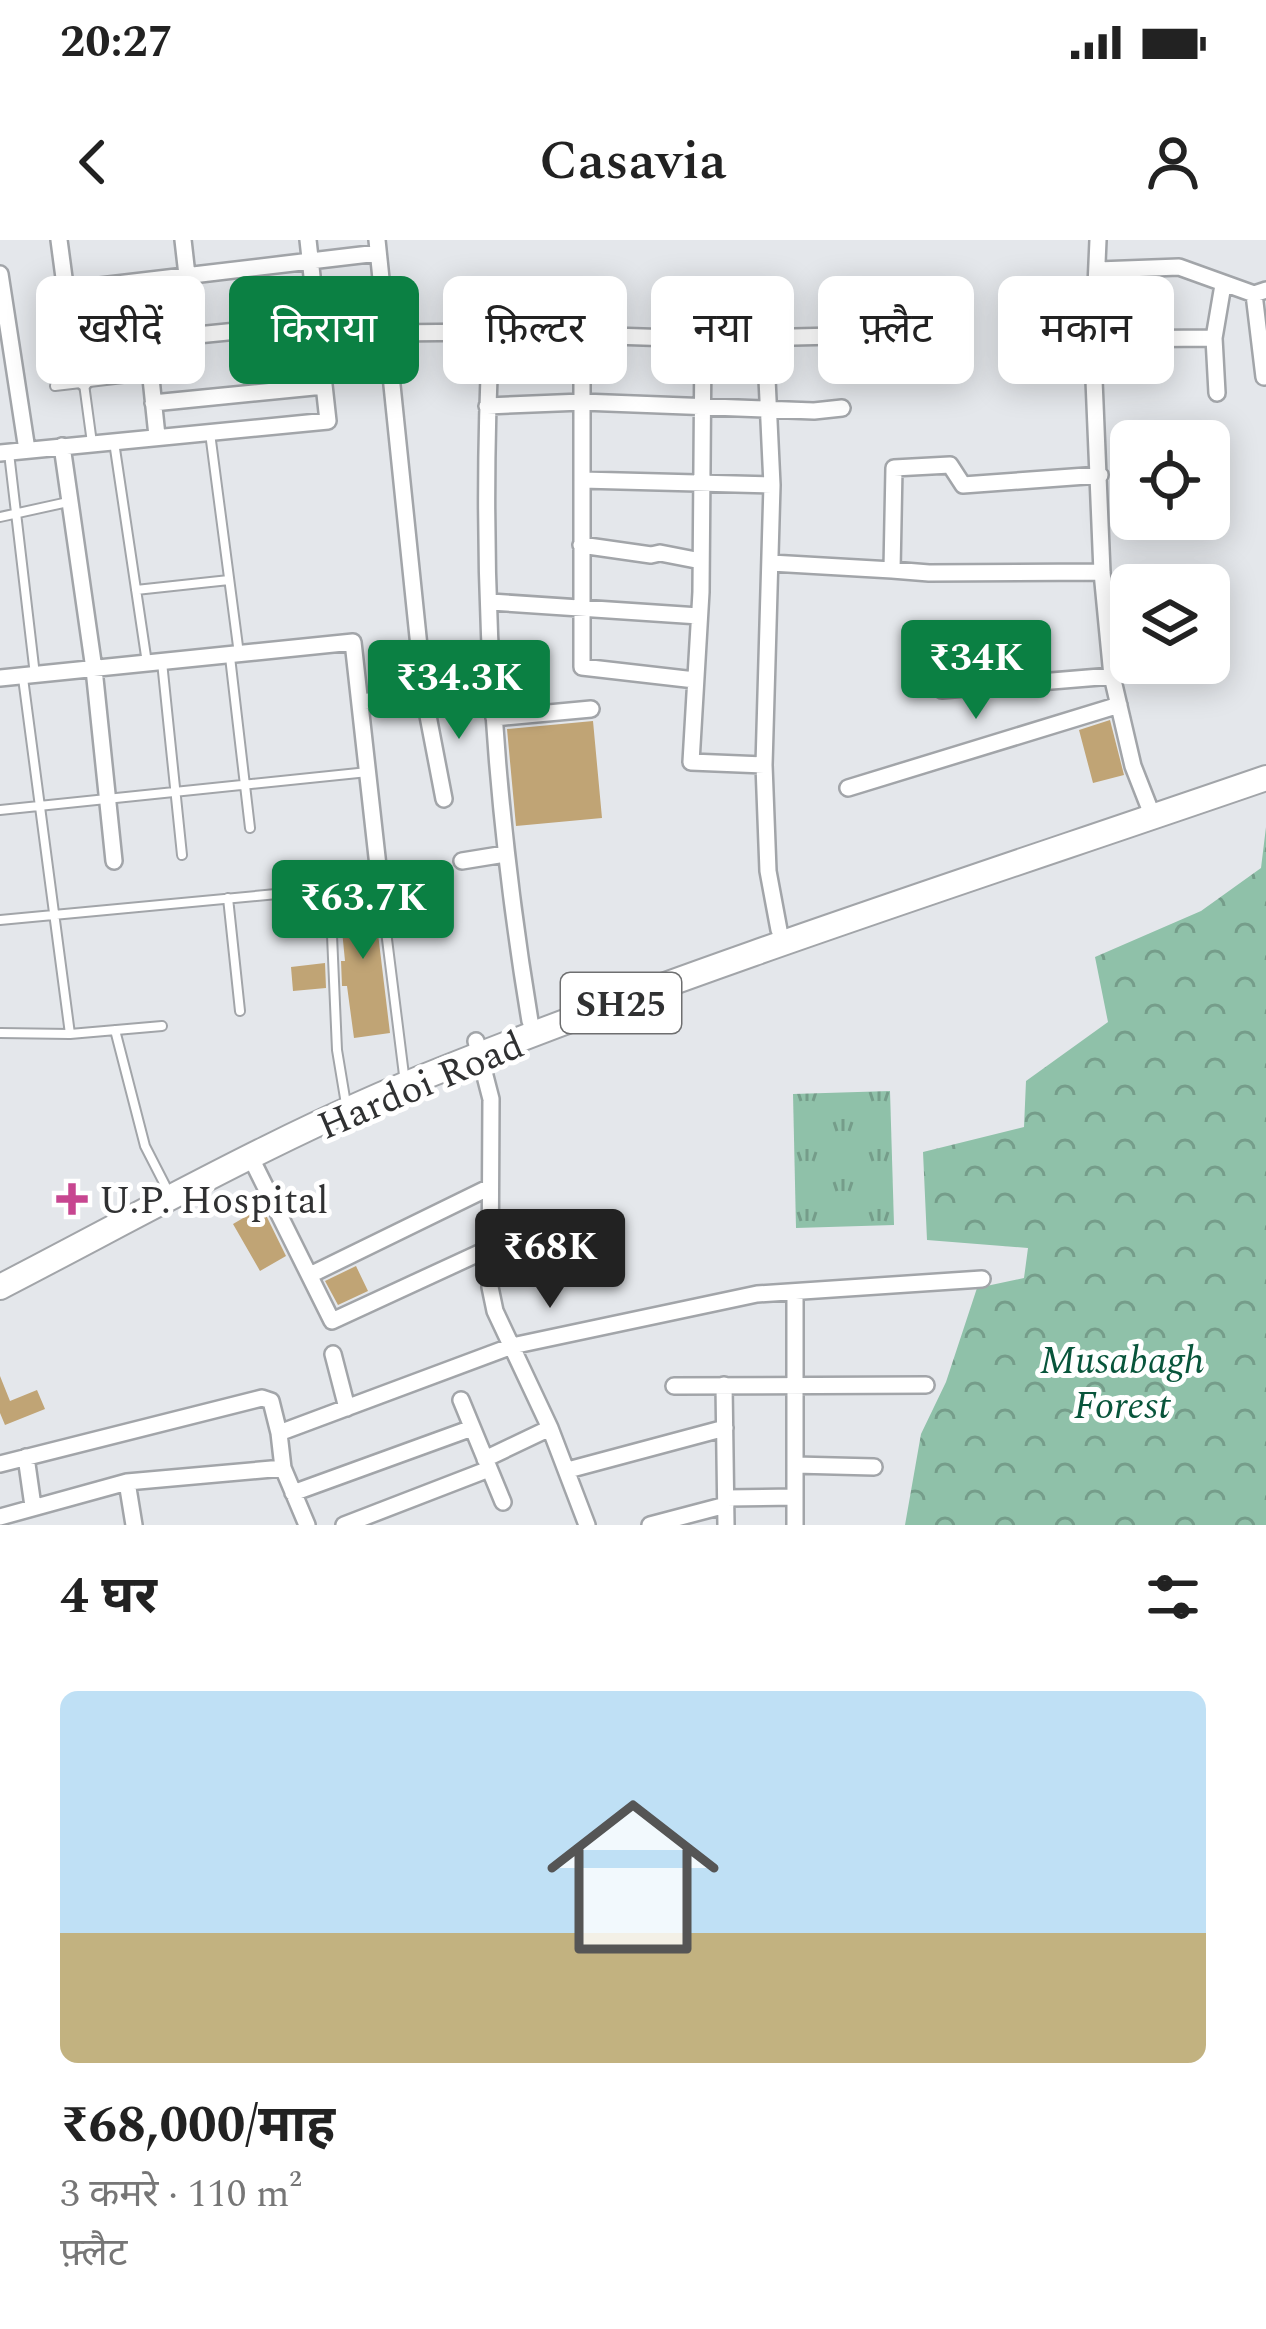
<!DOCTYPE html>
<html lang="hi">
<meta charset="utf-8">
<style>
body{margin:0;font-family:Spectral,"Noto Sans Devanagari",serif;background:#f2f2f2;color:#222;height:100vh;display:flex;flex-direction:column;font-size:45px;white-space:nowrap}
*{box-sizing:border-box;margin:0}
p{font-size:39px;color:#767676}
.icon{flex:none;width:66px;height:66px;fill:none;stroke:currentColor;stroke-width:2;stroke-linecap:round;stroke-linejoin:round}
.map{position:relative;height:1285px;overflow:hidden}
.details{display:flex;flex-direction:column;background:#fff;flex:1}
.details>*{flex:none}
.top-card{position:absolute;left:36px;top:36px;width:1194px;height:108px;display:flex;gap:24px}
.tools{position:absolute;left:1110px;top:180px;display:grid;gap:24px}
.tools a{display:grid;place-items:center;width:120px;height:120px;border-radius:18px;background:#fff;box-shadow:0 6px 30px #0003;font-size:60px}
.price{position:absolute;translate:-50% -102px;padding:0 27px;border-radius:12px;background:#0b8043;color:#fff;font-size:39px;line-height:78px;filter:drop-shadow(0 3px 6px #0008)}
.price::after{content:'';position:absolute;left:50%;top:72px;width:36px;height:27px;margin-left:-18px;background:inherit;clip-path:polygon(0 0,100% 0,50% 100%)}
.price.current{background:#222;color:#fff}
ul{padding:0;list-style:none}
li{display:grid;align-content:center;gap:24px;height:636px;padding:0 60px}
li+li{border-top:3px solid #e0e0e0}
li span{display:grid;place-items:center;height:372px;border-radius:18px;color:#555}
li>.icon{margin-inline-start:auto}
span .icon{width:216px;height:216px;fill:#fffc;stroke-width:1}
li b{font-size:51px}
h2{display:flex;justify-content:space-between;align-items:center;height:144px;padding:0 60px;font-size:51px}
.pill{padding:0 42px;border-radius:18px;background:#fff;box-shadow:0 6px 30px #0003;font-size:42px;line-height:108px}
.pill.current{background:#0b8043;color:#fff}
.status{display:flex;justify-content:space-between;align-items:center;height:84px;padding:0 60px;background:#fff;direction:ltr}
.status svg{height:33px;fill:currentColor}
header{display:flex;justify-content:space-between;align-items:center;height:156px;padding:0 60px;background:#fff;font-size:54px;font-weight:600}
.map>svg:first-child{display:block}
</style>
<div class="status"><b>20:27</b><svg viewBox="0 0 49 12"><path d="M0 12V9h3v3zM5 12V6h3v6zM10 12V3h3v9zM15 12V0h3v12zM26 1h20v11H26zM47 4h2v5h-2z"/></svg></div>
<header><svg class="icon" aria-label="back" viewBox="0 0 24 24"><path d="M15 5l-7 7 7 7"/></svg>Casavia<svg class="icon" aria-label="person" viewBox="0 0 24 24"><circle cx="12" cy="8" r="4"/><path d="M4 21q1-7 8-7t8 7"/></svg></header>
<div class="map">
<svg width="1266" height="1285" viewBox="0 0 1266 1285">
<defs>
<pattern id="forest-crowns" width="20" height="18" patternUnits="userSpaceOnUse" patternTransform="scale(3)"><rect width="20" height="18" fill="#8fc1a9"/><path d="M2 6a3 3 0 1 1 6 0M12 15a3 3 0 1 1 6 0" fill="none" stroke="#759d8a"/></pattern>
<pattern id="park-tufts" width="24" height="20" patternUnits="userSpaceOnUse" patternTransform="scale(3)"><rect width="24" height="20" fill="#8fc1a9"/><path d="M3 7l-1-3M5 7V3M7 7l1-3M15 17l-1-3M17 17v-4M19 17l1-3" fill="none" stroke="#759d8a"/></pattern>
</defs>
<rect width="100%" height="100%" fill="#e4e7eb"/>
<!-- forest -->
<path fill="url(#forest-crowns)" d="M1266,587v698h-361l16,-91 25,-52 31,-94 47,-10 4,-30 -101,-8 -4,-88 101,-25 2,-46 82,-59 -13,-65 106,-46 60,-43z"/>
<!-- park -->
<path fill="url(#park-tufts)" d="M890,851l4,134 -98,3 -3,-134z"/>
<!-- building -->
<path fill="#c0a475" d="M1110,480l14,55 -31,8 -14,-53z
M593,481l9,97 -86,8 -9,-97z
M372,644l18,149 -36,5 -7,-52h-5l-1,-25h4l-7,-72z
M322,658l1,20 -34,5 1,10 -13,1 -3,-31z
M325,723l1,25 -33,3 -2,-24z
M262,967l24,49 -26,15 -27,-47z
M356,1026l12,25 -30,14 -13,-24z
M0,1136l10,25 27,-11 8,19 -40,16 -5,-12z"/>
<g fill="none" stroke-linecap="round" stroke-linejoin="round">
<defs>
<path id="service" d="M84,144l8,59
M55,146l94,-11
M210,193l29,221
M114,202l33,221
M9,213l26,222
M0,277l68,-15
M136,350l93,-10
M230,417l20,171
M162,422l20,193
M23,438l47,356
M0,570l368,-38
M228,658l12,113
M0,680l330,-31 7,161 8,48
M115,790l30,116 20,39
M0,793l70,1 92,-8
M405,843l-26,-208 52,-4"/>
<path id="minor" d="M59,0l13,98 12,44
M183,0l4,35
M377,0l47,455 20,104
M1098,0l-5,116 9,216 10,104 21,90 20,51
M1098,30l81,-3 75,27 12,-4
M0,34l27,176
M66,50l312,-37
M1254,54l10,83
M387,93l104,-1
M582,95v332l113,13
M703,99l133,-3 22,3
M1094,99l120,-1
M1217,153l-3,-55 9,-53
M153,163l171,-17
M487,166l95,-4 232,9 28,-3
M157,196l-10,-96 170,-17
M62,206l32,223 20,192
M0,213l328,-32 -20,-181
M582,240l190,5
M581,305l70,10 9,-2 41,8
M771,323l121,7 2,-102 56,-3 13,20 137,-10
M892,330l37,3 173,-1
M491,362l208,14
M0,438l353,-36 26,233
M942,450l170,-14
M360,462l64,-7
M494,478l97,-9
M764,525l8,-280 -7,-149
M848,548l271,-83
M462,621l43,-7
M530,781c-38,-227 -51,-459 -39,-689l212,7 -2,253 -10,170 73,3 4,106 11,59
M476,801l15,58 -1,188 5,24 55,117 37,97
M251,918l81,163 158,-73
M310,1035l180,-88
M795,1052v233
M333,1114l14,54
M724,1145l2,140
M674,1146l252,-1
M461,1160l42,102
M26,1217l7,49
M485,1219l65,-31
M0,1224l262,-66 9,3 8,32
M795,1225l79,2
M568,1230l157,-42
M127,1242l7,43
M293,1253l179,-65
M726,1258l69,-1
M0,1277l127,-35 156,-14
M307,1285l-24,-57 -4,-35 233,-87 245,-52 225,-15
M344,1285l145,-56
M650,1285l76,-20"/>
<path id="primary" d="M0,1047c145,-75 289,-157 441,-217 271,-108 549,-197 825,-292"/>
</defs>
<!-- service casing -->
<use href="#service" stroke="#a2a5a9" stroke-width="12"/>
<!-- minor casing -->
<use href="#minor" stroke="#a2a5a9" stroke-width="20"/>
<!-- primary casing -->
<use href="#primary" stroke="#a2a5a9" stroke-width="28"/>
<!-- service -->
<use href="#service" stroke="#fff" stroke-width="8"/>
<!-- minor -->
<use href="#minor" stroke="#fff" stroke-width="15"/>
<!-- primary -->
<use href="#primary" stroke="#fff" stroke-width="24"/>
</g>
<!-- markers -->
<path fill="#c74690" stroke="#fff" stroke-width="4.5" d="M66 941h12v12h12v12h-12v12h-12v-12h-12v-12h12z"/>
<g text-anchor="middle" stroke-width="10" stroke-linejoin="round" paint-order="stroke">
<!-- shield labels -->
<rect fill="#fff" stroke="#6e6f70" stroke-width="3" x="561" y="733" width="120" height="60" rx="9"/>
<g font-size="36" font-weight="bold" fill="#303132">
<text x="621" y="776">SH25</text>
</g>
<!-- street labels -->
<g font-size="39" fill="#303132" stroke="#fff">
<text transform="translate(420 844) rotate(-23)" y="14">Hardoi Road</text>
</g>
<!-- poi labels -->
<g font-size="39" fill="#303132" stroke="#fff" text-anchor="start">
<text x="99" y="973">U.P. Hospital</text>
</g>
<!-- park labels -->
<g font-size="39" font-style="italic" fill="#08553b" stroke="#fff">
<text x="1122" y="1133">Musabagh<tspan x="1122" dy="45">Forest</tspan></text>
</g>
</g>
</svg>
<div class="tools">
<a><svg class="icon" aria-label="locate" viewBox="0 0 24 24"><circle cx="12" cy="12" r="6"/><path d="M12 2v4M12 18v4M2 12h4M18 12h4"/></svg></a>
<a><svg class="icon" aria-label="layers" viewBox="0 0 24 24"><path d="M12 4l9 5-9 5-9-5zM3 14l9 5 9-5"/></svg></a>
</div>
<b class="price" style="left:976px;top:482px">₹34K</b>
<b class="price" style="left:459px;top:502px">₹34.3K</b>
<b class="price" style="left:363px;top:722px">₹63.7K</b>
<b class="price current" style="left:550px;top:1071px">₹68K</b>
<div class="top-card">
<a class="pill">खरीदें</a>
<a class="pill current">किराया</a>
<a class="pill">फ़िल्टर</a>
<a class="pill">नया</a>
<a class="pill">फ़्लैट</a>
<a class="pill">मकान</a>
</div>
</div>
<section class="details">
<h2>4 घर<svg class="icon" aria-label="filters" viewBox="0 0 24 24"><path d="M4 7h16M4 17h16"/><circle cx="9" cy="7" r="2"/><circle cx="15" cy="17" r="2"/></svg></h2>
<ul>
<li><span style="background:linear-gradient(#bfe0f5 65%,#c2b280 0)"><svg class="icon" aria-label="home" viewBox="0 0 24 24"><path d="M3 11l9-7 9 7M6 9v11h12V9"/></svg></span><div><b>₹68,000/माह</b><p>3 कमरे · 110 m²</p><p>फ़्लैट</p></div></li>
</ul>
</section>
